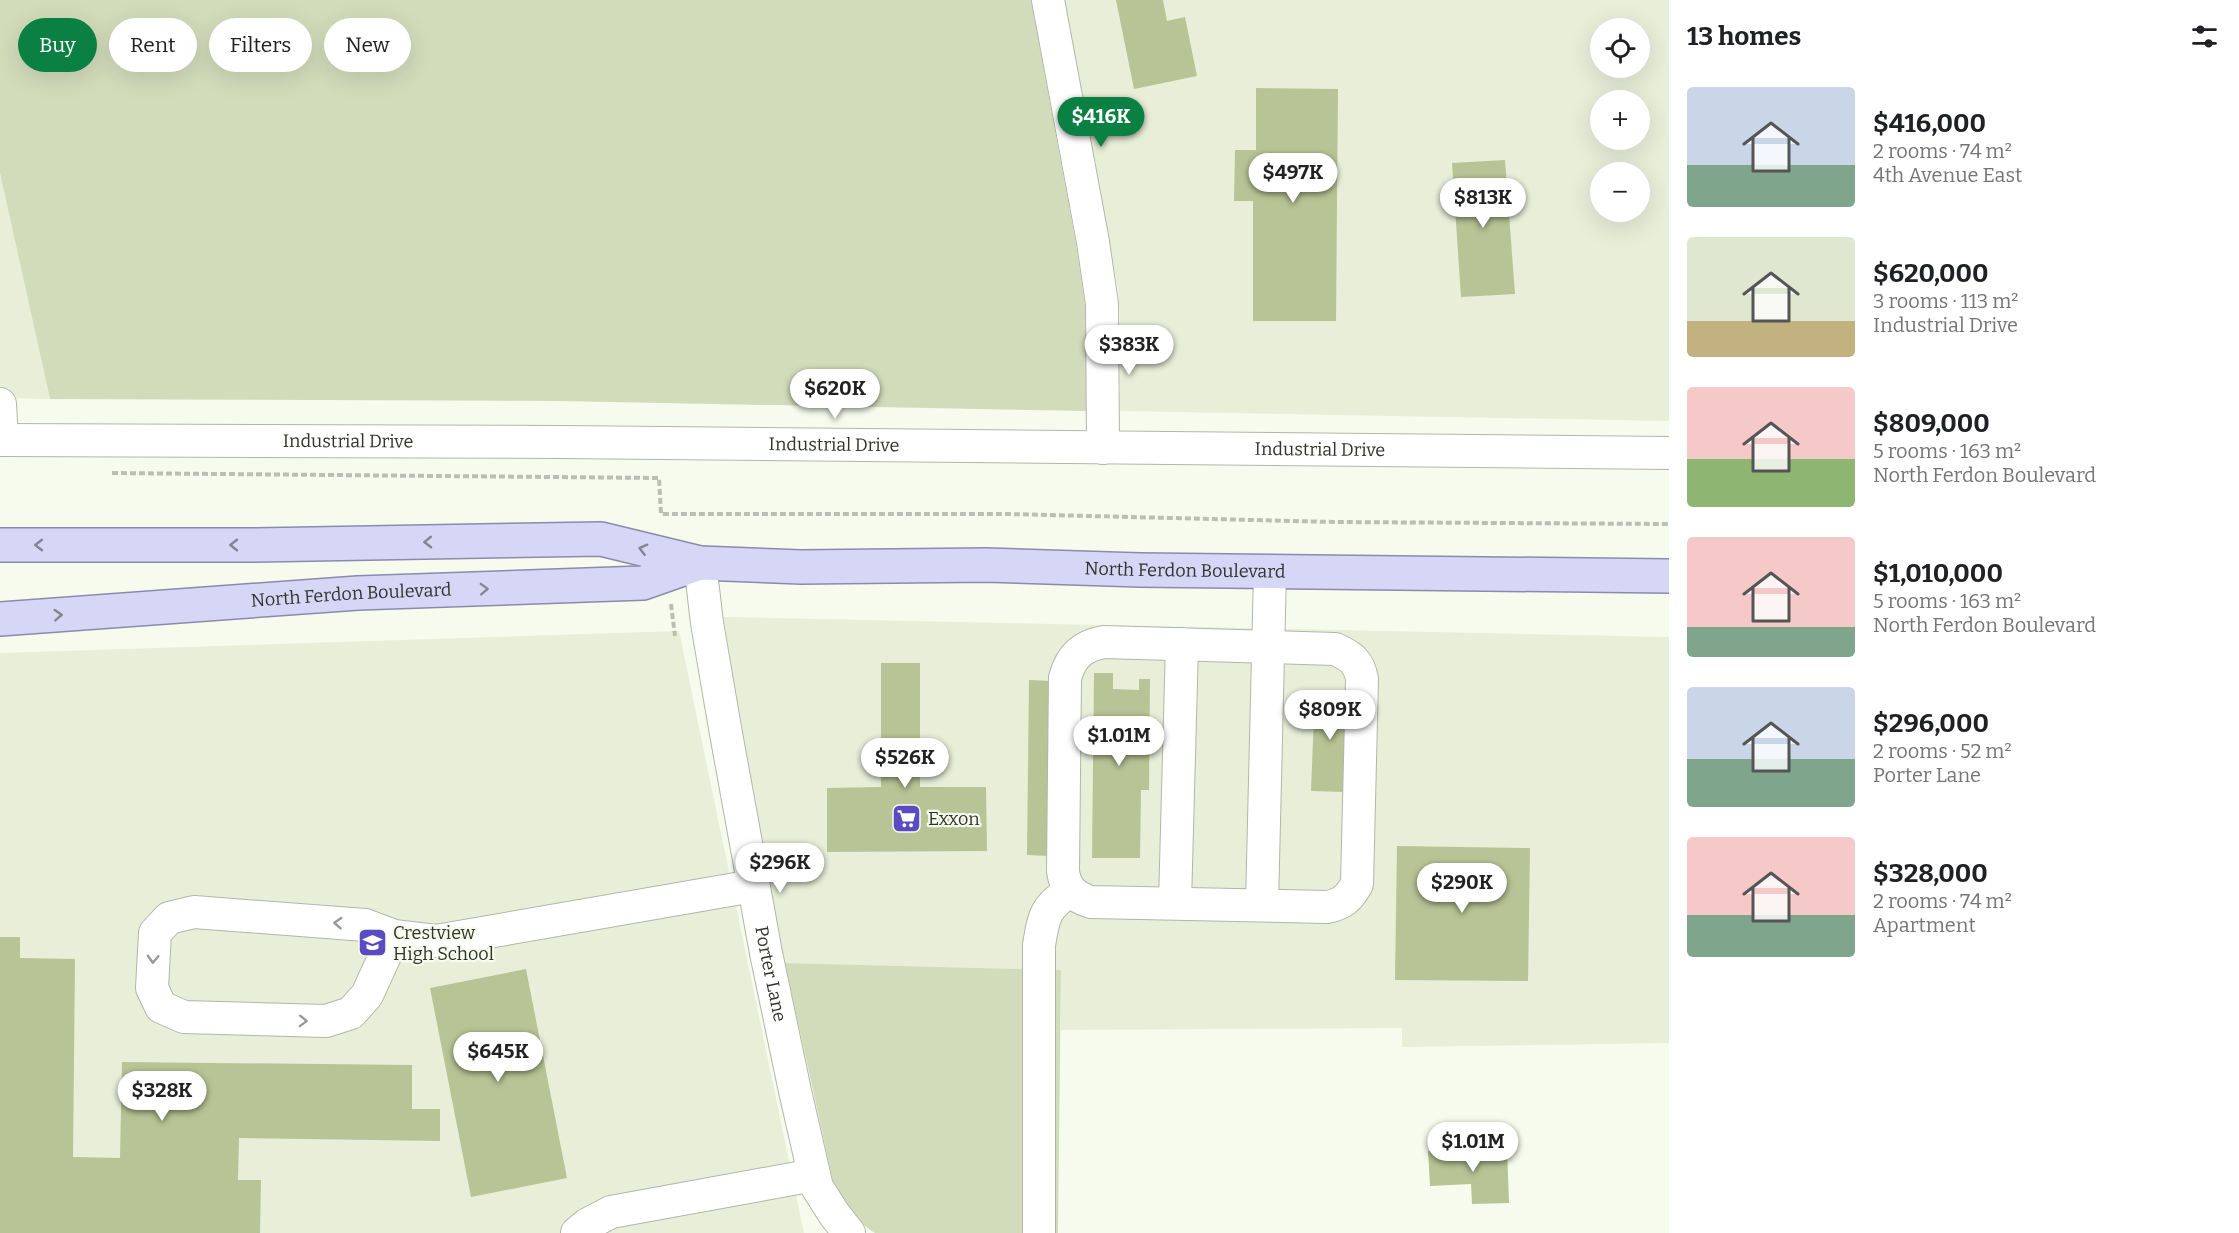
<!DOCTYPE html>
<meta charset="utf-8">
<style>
body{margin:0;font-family:Bitter,serif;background:#f2f2f2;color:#202124;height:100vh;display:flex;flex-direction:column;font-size:22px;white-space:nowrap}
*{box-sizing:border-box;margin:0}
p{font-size:20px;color:#757577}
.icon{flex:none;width:33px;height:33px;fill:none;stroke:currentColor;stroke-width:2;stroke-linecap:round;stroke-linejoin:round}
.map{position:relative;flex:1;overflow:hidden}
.details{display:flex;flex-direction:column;background:#fff;width:570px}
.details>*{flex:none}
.guide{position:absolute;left:18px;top:18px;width:570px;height:54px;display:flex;gap:12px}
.fabs{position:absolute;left:1590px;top:18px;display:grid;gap:12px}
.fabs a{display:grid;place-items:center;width:60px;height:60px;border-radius:50%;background:#fff;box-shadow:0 6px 24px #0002;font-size:30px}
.price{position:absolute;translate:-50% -51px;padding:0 14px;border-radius:21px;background:#fff;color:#222;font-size:20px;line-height:39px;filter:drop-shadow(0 2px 3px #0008)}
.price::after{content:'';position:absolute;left:50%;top:36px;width:18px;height:14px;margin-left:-9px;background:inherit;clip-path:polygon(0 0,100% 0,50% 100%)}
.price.current{background:#0b8043;color:#fff}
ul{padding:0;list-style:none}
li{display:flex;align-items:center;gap:18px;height:150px;padding:0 18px}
li span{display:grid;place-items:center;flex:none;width:168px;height:120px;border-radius:6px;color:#555}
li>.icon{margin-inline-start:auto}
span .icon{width:72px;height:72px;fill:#fffc;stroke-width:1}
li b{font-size:26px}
h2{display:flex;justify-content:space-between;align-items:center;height:72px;padding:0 18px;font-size:26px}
.tag{padding:0 21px;border-radius:27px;background:#fff;box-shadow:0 6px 24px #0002;font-size:21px;line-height:54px}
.tag.current{background:#0b8043;color:#fff}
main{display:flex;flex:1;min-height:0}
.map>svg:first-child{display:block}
</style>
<main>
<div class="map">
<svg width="1669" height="1233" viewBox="0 0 1669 1233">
<rect width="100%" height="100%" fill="#f7fbed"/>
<!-- built -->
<path fill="#e9eed9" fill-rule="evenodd" d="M1064,0h605v421l-549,-10v-96l-2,-26zM1600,28h40v40h-40zM1600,100h40v40h-40zM1600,172h40v40h-40z
M0,173l50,226 -50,-1z
M723,617l946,20v406l-267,4v-19l-341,2v-60l-276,-7 -44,-238z
M679,631l125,602h-804v-580z"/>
<!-- green -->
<path fill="#d2dbba" d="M0,0h1031l45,244 9,62 2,105 -528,-10 -509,-2 -50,-226z
M785,963l276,7 -3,263h-183c-20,-12 -30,-32 -42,-52z"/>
<!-- building -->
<path fill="#b8c495" d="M1116,0h47l4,21 18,-4 12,59 -63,13z
M1256,88l82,1 -2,232h-83v-120h-19l1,-51h21z
M1505,160l10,134 -54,3 -9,-134z
M881,663h39v124h66l1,64 -160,1v-64l54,-1z
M1094,673h19v16l26,1v-11h11l-1,111h-8l-1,68h-48z
M1029,680l22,1 -3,175 -21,-1z
M1315,690l35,2 -5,100 -34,-1z
M1397,846l133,2 -2,133 -133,-1z
M0,937h20v21l55,1 -2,198 47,1 2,-96 290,3v44h28v32l-201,-3 -1,42h23l-1,53h-260z
M526,969l41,209 -96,19 -41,-209z
M1507,1148l2,55 -37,1 -1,-20 -41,2 -2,-35z"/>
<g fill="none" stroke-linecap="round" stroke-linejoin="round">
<defs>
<g id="minor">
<path d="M1048,0l45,242 9,62 1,144"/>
<path d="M0,404l2,36"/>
<path id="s1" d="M0,440l560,2 1109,11"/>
<path id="s2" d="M700,563l7,60 18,105 41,225 29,138 22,96 17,27 15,19"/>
<path d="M1104,642l231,7c16,7 24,13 27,30l-5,205c-8,14 -14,20 -30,23l-236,-5c-17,-5 -26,-14 -28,-31l2,-193c6,-22 17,-32 39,-36z"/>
<path d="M1175,903l7,-259"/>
<path d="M1262,905l8,-333"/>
<path d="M394,936l-27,59 -16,18 -25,8 -142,-4 -23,-10 -9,-19 3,-55 14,-15 25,-6 171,13 29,11 42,5 317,-55"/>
<path d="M577,1233l11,-9 23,-12 203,-37"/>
<path d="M1039,1233v-288c5,-29 5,-36 30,-54"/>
</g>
<g id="major">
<path id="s3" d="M0,545h256l345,-6 99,24 101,4 185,-2 154,5 529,6"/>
<path id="s4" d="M0,619l358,-26 285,-10 57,-20"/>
</g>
</defs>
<!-- minor casing -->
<use href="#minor" stroke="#b2b6a9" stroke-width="34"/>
<!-- major casing -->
<use href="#major" stroke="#8a8bac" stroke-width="36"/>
<!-- path -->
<path stroke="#bbbfb3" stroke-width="4" stroke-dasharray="6 3" stroke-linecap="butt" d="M112,473l547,5 2,36h347l326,8 335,2
M671,604l4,32"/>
<!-- minor -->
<use href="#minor" stroke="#fff" stroke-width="32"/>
<!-- major -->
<use href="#major" stroke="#d6d6f7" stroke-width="33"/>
</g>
<!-- one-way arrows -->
<defs><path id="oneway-chevron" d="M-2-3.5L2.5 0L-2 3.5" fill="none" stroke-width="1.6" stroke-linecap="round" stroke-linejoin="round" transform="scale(1.5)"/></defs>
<g stroke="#848492">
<use href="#oneway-chevron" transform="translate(428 542) rotate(179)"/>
<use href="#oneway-chevron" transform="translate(39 545) rotate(-180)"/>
<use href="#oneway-chevron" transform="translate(234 545) rotate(-180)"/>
<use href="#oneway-chevron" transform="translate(643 549) rotate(-166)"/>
<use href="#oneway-chevron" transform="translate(484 589) rotate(-2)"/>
<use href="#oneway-chevron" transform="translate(58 615) rotate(-4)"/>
</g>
<g stroke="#989996">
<use href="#oneway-chevron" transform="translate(338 923) rotate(-176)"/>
<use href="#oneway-chevron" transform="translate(153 959) rotate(93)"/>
<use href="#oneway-chevron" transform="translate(303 1021) rotate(2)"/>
</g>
<!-- icons -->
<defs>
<symbol id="supermarket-square" viewBox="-11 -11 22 22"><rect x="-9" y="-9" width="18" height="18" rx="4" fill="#5a4bc3" stroke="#f7fbed"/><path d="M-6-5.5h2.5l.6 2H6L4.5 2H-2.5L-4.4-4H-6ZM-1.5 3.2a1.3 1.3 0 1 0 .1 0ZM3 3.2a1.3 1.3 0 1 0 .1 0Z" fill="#fff"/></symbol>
<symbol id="school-square" viewBox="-11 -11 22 22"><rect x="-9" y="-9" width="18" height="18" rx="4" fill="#5a4bc3" stroke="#f7fbed"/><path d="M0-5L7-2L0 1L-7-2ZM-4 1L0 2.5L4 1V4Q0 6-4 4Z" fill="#fff"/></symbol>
</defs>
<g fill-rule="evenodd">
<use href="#supermarket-square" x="890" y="802" width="33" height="33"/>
<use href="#school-square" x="356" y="926" width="33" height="33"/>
</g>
<g text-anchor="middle" stroke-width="4.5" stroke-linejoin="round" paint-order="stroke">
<!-- street labels -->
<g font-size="18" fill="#31332d" stroke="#f7fbed">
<text dy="6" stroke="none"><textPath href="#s1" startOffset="348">Industrial Drive</textPath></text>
<text dy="6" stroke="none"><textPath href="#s1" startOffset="834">Industrial Drive</textPath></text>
<text dy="6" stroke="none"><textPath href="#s1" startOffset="1320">Industrial Drive</textPath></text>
<text dy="6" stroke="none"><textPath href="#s3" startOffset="1188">North Ferdon Boulevard</textPath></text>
<text dy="6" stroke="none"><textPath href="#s4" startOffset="352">North Ferdon Boulevard</textPath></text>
<text dy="6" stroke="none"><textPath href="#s2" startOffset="417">Porter Lane</textPath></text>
</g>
<!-- poi labels -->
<g font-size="18" fill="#31332d" stroke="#f7fbed" text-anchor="start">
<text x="928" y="825">Exxon</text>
<text x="393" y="939">Crestview<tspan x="393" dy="21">High School</tspan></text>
</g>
</g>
</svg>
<div class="fabs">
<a><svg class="icon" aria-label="locate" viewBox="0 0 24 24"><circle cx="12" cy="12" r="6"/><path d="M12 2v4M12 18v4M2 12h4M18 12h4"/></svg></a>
<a>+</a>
<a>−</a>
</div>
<b class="price current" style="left:1101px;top:148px">$416K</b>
<b class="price" style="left:1293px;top:204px">$497K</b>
<b class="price" style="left:1483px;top:229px">$813K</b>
<b class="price" style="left:1129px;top:376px">$383K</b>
<b class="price" style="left:835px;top:420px">$620K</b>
<b class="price" style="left:1330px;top:741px">$809K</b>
<b class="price" style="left:1119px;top:767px">$1.01M</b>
<b class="price" style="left:905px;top:789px">$526K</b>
<b class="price" style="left:780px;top:894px">$296K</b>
<b class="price" style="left:1462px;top:914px">$290K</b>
<b class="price" style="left:498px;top:1083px">$645K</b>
<b class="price" style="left:162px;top:1122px">$328K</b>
<b class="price" style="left:1473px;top:1173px">$1.01M</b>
<div class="guide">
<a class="tag current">Buy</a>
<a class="tag">Rent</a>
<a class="tag">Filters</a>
<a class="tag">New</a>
</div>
</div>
<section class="details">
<h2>13 homes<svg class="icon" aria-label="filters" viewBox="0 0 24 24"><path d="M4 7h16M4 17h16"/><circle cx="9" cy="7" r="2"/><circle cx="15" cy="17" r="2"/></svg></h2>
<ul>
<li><span style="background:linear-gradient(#c9d6e8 65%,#7fa58c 0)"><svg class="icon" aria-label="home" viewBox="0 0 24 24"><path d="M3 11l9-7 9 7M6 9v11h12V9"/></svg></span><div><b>$416,000</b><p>2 rooms · 74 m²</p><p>4th Avenue East</p></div></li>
<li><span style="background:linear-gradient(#dfe7d0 70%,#c2b280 0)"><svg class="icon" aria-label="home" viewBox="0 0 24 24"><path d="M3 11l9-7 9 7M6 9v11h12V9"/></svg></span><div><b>$620,000</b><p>3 rooms · 113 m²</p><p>Industrial Drive</p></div></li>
<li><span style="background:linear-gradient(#f6c9c9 60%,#8fb573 0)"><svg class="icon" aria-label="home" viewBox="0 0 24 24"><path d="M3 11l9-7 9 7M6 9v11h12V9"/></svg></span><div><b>$809,000</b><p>5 rooms · 163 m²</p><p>North Ferdon Boulevard</p></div></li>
<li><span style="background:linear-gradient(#f6c9c9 75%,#7fa58c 0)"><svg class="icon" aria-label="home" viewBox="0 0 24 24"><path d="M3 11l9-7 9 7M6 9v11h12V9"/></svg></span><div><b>$1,010,000</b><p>5 rooms · 163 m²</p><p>North Ferdon Boulevard</p></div></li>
<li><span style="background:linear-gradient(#c9d6e8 60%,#7fa58c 0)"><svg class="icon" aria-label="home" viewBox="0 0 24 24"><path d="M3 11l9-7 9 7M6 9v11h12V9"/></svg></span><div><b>$296,000</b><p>2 rooms · 52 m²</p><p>Porter Lane</p></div></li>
<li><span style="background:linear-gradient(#f6c9c9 65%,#7fa58c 0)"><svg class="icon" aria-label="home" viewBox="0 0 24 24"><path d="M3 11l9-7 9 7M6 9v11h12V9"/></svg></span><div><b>$328,000</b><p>2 rooms · 74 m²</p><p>Apartment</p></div></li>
</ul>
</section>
</main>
